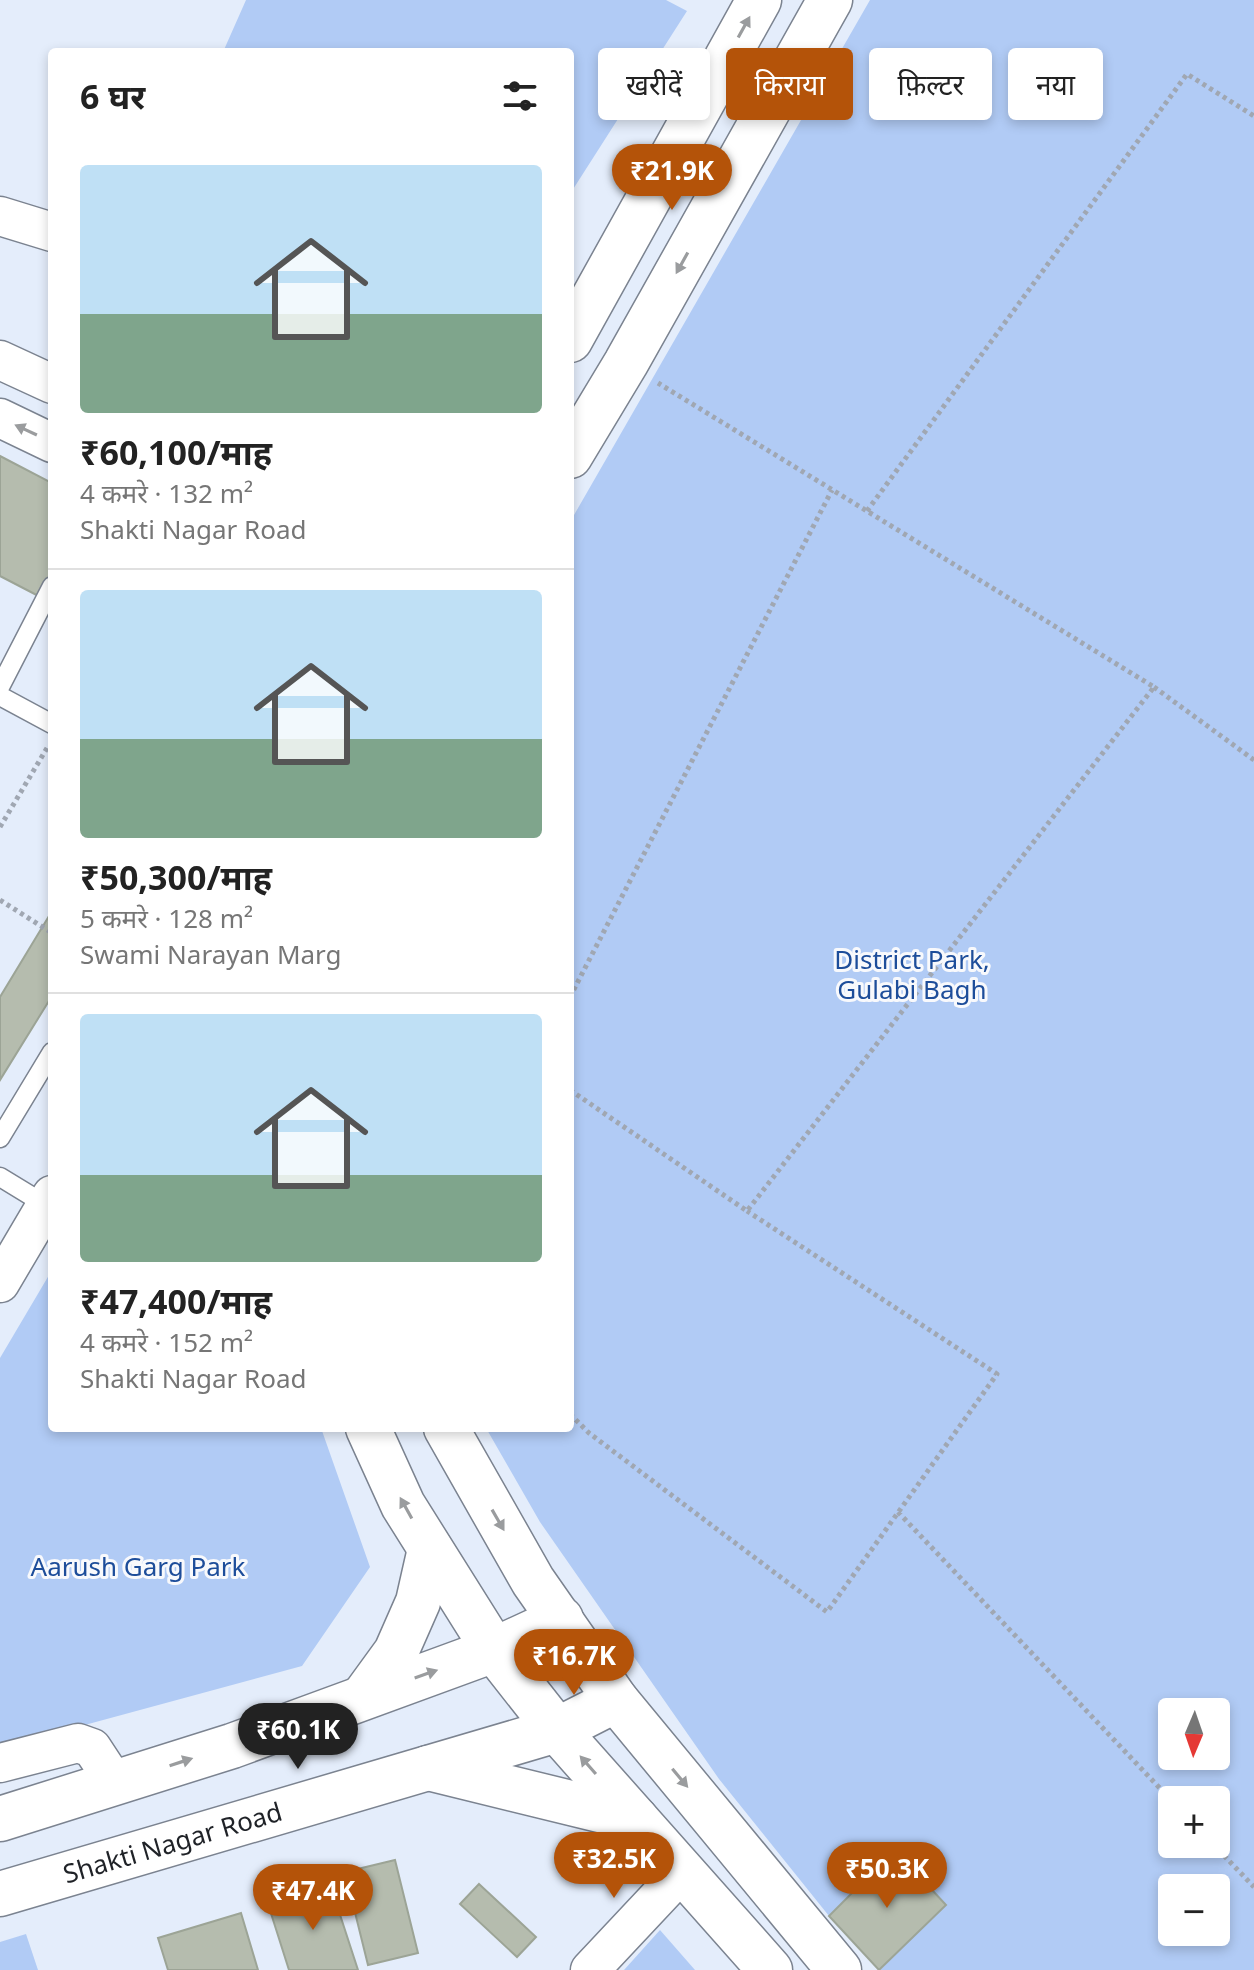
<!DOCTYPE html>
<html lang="hi">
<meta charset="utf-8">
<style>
body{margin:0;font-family:"Noto Sans","Noto Sans Devanagari",sans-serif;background:#f2f2f2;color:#222;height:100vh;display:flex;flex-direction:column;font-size:30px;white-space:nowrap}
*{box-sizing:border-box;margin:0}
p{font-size:26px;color:#767676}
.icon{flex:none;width:44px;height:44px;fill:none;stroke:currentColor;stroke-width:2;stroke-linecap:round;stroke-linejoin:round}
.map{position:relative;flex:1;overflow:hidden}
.panel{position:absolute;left:48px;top:48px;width:526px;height:1384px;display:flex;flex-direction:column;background:#fff;border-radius:8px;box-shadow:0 4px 12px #0003}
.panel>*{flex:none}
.guide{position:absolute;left:598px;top:48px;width:536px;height:72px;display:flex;gap:16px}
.needle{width:52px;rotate:182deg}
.fabs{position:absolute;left:1158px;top:1698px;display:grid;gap:16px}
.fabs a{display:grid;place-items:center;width:72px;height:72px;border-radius:8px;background:#fff;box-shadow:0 4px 12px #0003;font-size:40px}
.price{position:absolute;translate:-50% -68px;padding:0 18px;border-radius:28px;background:#b45309;color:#fff;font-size:26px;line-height:52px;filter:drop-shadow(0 2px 4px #0008)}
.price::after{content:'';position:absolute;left:50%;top:48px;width:24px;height:18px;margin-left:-12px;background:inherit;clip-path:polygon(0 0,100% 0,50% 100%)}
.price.active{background:#222;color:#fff}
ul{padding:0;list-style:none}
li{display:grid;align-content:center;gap:16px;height:424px;padding:0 32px}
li+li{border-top:2px solid #e0e0e0}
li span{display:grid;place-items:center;height:248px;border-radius:8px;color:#555}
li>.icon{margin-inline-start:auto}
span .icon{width:144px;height:144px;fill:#fffc;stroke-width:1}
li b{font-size:34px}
h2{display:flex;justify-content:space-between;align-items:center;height:96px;padding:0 32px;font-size:34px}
.pill{padding:0 28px;border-radius:8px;background:#fff;box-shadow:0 4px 12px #0003;font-size:28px;line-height:72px}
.pill.active{background:#b45309;color:#fff}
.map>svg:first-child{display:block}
</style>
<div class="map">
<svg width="1254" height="1970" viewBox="0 0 1254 1970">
<rect width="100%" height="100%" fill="#e4edfb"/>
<!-- green -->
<path fill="#b1cbf5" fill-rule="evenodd" d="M246,0h420l21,11 -117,183v-142h-347z
M870,0h384v1970h-374l65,-65 -50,-55 -66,66 -110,-137 -179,-257 -54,-94h84v-906zM1172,1712h44v44h-44zM1172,1800h44v44h-44zM1172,1888h44v44h-44z
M52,1270v158h269l49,139 -68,99 -302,82v-390z
M660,1930l35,40h-71z
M26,1934l12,36h-38v-28z"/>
<!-- building -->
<path fill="#b5bcae" stroke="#9ca496" stroke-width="2" d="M0,456l52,27v120l-52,-27z
M52,911v85l-52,84v-83z
M895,1850l51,55 -67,65 -50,-54z
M395,1860l23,93 -50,12 -23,-93z
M330,1884l28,86h-69l-21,-66z
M479,1884l57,53 -19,20 -57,-53z
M241,1913l17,57h-90l-10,-32z"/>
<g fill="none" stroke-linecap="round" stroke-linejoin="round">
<defs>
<path id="lane" d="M0,687l52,-101
M0,696l52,28
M0,1138l52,-86
M0,1177l46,28"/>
<path id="street" d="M0,216l52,16
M0,360l52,24
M0,418l52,25
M0,1283l52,-88
M0,1763l78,-20 14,5 23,35
M590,1970l92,-98"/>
<g id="secondary">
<path d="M570,340l189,-340"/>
<path d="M570,456l56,-93 204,-363"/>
<path d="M368,1428l35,77 91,145 63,80 213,240"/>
<path d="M446,1428l87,153 83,119 223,270"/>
<path d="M364,1696l32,-44 22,-50 12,-53"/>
<path d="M428,1768l208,51"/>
<path d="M0,1819l232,-73 262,-96 67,-31"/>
<path id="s1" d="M0,1894l557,-164 59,-30"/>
</g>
</defs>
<!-- lane casing -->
<use href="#lane" stroke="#7b8390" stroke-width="21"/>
<!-- street casing -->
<use href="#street" stroke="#7b8390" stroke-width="41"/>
<!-- secondary casing -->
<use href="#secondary" stroke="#7b8390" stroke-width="47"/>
<!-- path -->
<path stroke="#a0a7b2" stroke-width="5" stroke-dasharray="4 4" stroke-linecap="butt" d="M867,511l320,-437 67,42
M1154,687l100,73
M0,827l47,-79
M0,900l52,33
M570,997l262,-507
M570,1090l177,121 407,-524 -496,-304
M570,1414l19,19 238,179 170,-238 -250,-163
M898,1512l274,289
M1213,1844l41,43"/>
<!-- lane -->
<use href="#lane" stroke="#fff" stroke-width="18"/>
<!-- street -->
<use href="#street" stroke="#fff" stroke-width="38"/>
<!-- secondary -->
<use href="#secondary" stroke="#fff" stroke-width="44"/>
</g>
<!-- one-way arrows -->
<defs><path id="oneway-solid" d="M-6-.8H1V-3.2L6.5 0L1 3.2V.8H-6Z" transform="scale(2)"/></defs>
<g fill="#9a9c9e">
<use href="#oneway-solid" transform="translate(744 27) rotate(-61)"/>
<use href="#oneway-solid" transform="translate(682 263) rotate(119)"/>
<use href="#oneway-solid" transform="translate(26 430) rotate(-155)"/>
<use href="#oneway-solid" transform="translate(406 1508) rotate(-119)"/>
<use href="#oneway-solid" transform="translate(498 1520) rotate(60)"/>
<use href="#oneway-solid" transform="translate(426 1674) rotate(-19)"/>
<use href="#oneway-solid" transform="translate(181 1762) rotate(-18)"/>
<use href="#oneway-solid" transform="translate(588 1765) rotate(-131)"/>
<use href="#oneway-solid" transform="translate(680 1778) rotate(50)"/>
</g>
<g text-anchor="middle" stroke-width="6" stroke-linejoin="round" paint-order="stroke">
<!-- park labels -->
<g font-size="26" fill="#1d4d9a" stroke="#f8f9fc">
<text x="912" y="969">District Park,<tspan x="912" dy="30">Gulabi Bagh</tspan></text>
<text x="138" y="1576">Aarush Garg Park</text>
</g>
<!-- street labels -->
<g font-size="26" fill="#1f2227" stroke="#f8f9fc">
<text dy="9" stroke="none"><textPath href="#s1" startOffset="180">Shakti Nagar Road</textPath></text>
</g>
</g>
</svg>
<div class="fabs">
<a><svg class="needle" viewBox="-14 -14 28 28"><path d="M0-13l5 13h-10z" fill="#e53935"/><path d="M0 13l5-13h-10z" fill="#767676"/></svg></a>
<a>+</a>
<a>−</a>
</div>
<b class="price" style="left:672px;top:212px">₹21.9K</b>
<b class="price" style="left:574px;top:1697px">₹16.7K</b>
<b class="price active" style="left:298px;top:1771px">₹60.1K</b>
<b class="price" style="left:614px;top:1900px">₹32.5K</b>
<b class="price" style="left:887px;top:1910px">₹50.3K</b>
<b class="price" style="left:313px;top:1932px">₹47.4K</b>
<div class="guide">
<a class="pill">खरीदें</a>
<a class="pill active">किराया</a>
<a class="pill">फ़िल्टर</a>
<a class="pill">नया</a>
</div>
<section class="panel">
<h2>6 घर<svg class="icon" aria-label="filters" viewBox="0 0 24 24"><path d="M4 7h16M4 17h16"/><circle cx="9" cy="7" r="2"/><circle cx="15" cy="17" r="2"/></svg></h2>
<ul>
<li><span style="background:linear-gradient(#bfe0f5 60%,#7fa58c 0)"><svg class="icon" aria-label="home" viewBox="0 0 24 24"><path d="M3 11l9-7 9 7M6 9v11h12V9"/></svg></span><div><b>₹60,100/माह</b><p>4 कमरे · 132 m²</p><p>Shakti Nagar Road</p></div></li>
<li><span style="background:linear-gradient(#bfe0f5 60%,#7fa58c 0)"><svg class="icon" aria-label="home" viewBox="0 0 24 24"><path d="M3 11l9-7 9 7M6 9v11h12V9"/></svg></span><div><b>₹50,300/माह</b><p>5 कमरे · 128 m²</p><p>Swami Narayan Marg</p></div></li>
<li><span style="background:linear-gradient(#bfe0f5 65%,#7fa58c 0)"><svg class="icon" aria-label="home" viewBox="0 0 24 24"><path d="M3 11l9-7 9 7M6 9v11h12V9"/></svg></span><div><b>₹47,400/माह</b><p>4 कमरे · 152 m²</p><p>Shakti Nagar Road</p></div></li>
</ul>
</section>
</div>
